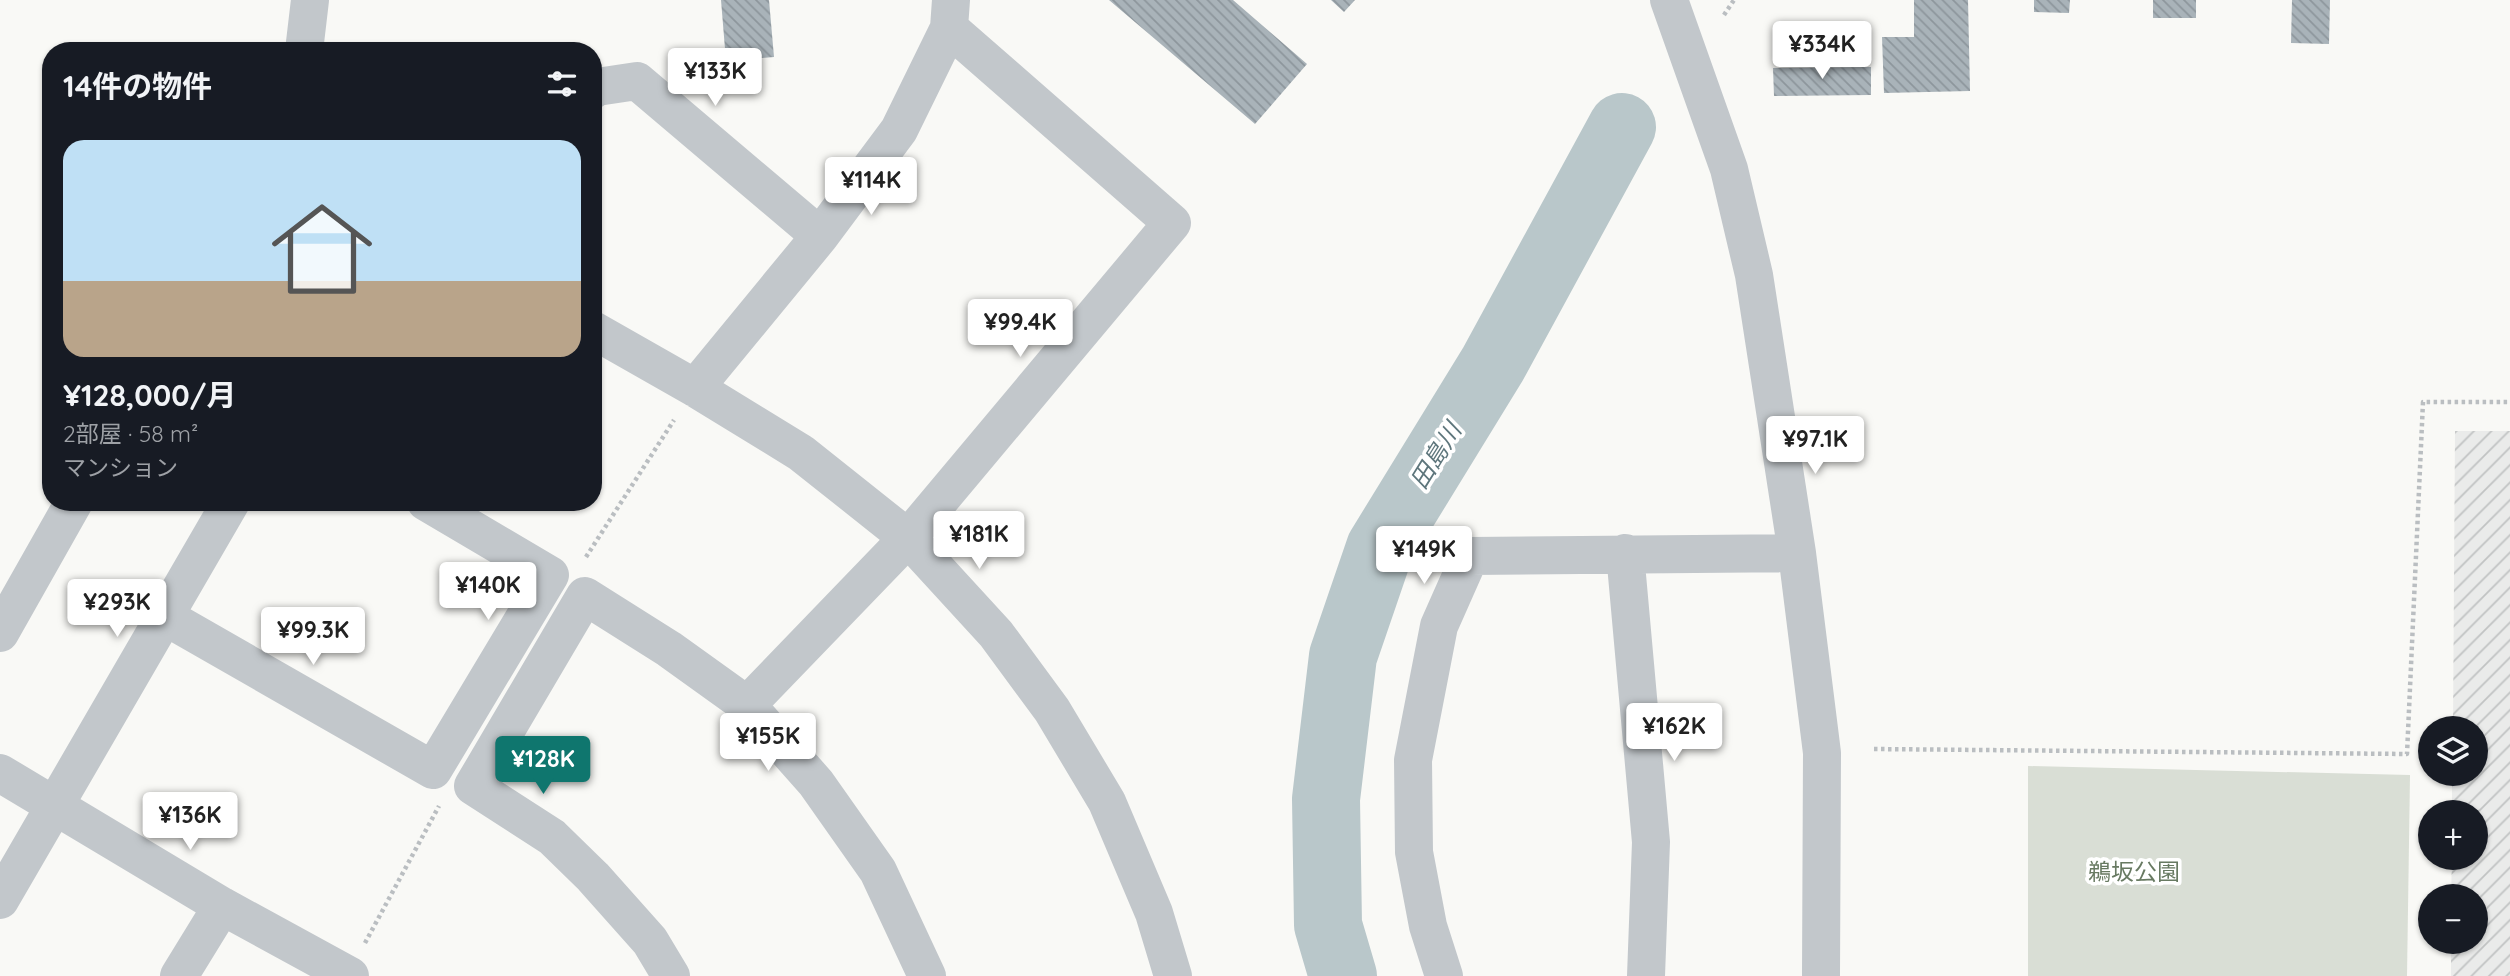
<!DOCTYPE html>
<html lang="ja">
<meta charset="utf-8">
<style>
body{margin:0;font-family:Quicksand,"Noto Sans JP",sans-serif;background:#20242c;color:#f1f3f6;height:100vh;display:flex;flex-direction:column;font-size:26px;white-space:nowrap}
*{box-sizing:border-box;margin:0}
p{font-size:23px;color:#9ea1a6}
.icon{flex:none;width:38px;height:38px;fill:none;stroke:currentColor;stroke-width:2;stroke-linecap:round;stroke-linejoin:round}
.map{position:relative;flex:1;overflow:hidden}
.panel{position:absolute;left:42px;top:42px;width:560px;height:469px;display:flex;flex-direction:column;background:#171b24;border-radius:28px;box-shadow:0 2px 5px #0004}
.panel>*{flex:none}
.tools{position:absolute;left:2418px;top:716px;display:grid;gap:14px}
.tools a{display:grid;place-items:center;width:70px;height:70px;border-radius:50%;background:#171b24;box-shadow:0 2px 5px #0004;font-size:35px}
.price{position:absolute;translate:-50% -60px;padding:0 16px;border-radius:7px;background:#fff;color:#222;font-size:23px;line-height:46px;filter:drop-shadow(0 2px 4px #0008)}
.price::after{content:'';position:absolute;left:50%;top:42px;width:21px;height:16px;margin-left:-10px;background:inherit;clip-path:polygon(0 0,100% 0,50% 100%)}
.price.selected{background:#0f766e;color:#fff}
ul{padding:0;list-style:none}
li{display:grid;align-content:center;gap:14px;height:371px;padding:0 21px}
li+li{border-top:2px solid #363941}
li span{display:grid;place-items:center;height:217px;border-radius:21px;color:#555}
li>.icon{margin-inline-start:auto}
span .icon{width:126px;height:126px;fill:#fffc;stroke-width:1}
li b{font-size:30px}
h2{display:flex;justify-content:space-between;align-items:center;height:84px;padding:0 21px;font-size:30px}
.map>svg:first-child{display:block}
</style>
<div class="map">
<svg width="2510" height="976" viewBox="0 0 2510 976">
<defs>
<pattern id="industrial-furrows" width="10" height="10" patternUnits="userSpaceOnUse" patternTransform="scale(1.75)"><rect width="10" height="10" fill="#eaebea"/><path d="M-1 1l2-2M0 10L10 0M9 11l2-2" fill="none" stroke="#c1c3c3"/></pattern>
<pattern id="building-back-hatch" width="6" height="6" patternUnits="userSpaceOnUse" patternTransform="scale(1.75)"><rect width="6" height="6" fill="#a9b3b9"/><path d="M-1 5l2 2M0 0l6 6M5-1l2 2" fill="none" stroke="#8d969c"/></pattern>
</defs>
<rect width="100%" height="100%" fill="#f9f9f6"/>
<!-- industrial -->
<path fill="url(#industrial-furrows)" d="M2455,431h55v545h-59v-34h25v-46h-25l1,-38h24v-46h-24v-38h24v-46h-23z"/>
<!-- green -->
<path fill="#d9ded5" d="M2028,766l382,9 -3,201h-379z"/>
<g fill="none" stroke-linecap="round" stroke-linejoin="round">
<!-- river -->
<path stroke="#b9c7ca" stroke-width="68" d="M1343,976l-15,-51 -2,-126 17,-143 37,-108 113,-184 129,-237"/>
</g>
<!-- building -->
<path fill="url(#building-back-hatch)" d="M721,0h48l5,57 -48,4z
M1109,0h124l74,64 -52,60z
M1331,0h24l-11,12z
M1914,0h54l2,91 -86,2 -2,-56h32z
M2034,0h36l-1,13 -35,-1z
M2153,0h43v18h-43z
M2292,0h38l-1,44 -38,-1z
M1871,67v28l-97,1 -1,-28z"/>
<g fill="none" stroke-linecap="round" stroke-linejoin="round">
<!-- path -->
<path stroke="#babec1" stroke-width="4.5" stroke-dasharray="3.5 3.5" stroke-linecap="butt" d="M1724,15l10,-15
M586,557l88,-137
M1874,749l533,5 16,-352h87
M365,943l74,-137"/>
<!-- minor -->
<path stroke="#c2c7cb" stroke-width="38" d="M1669,0l60,169 25,106 43,278 25,200 -1,223
M304,51l6,-51
M593,90l4,-3 40,-6 183,155
M593,330l102,58 106,65 107,85 88,96 56,76 55,92 47,111 19,63
M695,388l125,-152 79,-106 50,-102 2,-28
M1625,553l26,289 -5,134
M164,616l269,154 117,-195 -124,-73
M0,633l74,-131
M747,705l161,-167 264,-315 -223,-195
M0,773l222,133 128,70
M0,900l231,-398
M179,976l43,-70
M671,976l-21,-35 -57,-64 -41,-40 -79,-51 112,-190 84,53 78,56 69,78 62,88 49,105
M1444,976l-16,-50 -14,-74 -1,-92 26,-134 31,-70 327,-3"/>
</g>
<g text-anchor="middle" stroke-width="7" stroke-linejoin="round" paint-order="stroke">
<!-- park labels -->
<g font-size="23" fill="#687a62" stroke="#fff">
<text x="2134" y="880">鵜坂公園</text>
</g>
<!-- water labels -->
<g font-size="24" font-style="italic" fill="#5e767c" stroke="#fff">
<text transform="translate(1436 456) rotate(-58)" y="8">田島川</text>
</g>
</g>
</svg>
<div class="tools">
<a><svg class="icon" aria-label="layers" viewBox="0 0 24 24"><path d="M12 4l9 5-9 5-9-5zM3 14l9 5 9-5"/></svg></a>
<a>+</a>
<a>−</a>
</div>
<b class="price" style="left:1822px;top:81px">¥334K</b>
<b class="price" style="left:715px;top:108px">¥133K</b>
<b class="price" style="left:871px;top:217px">¥114K</b>
<b class="price" style="left:1020px;top:359px">¥99.4K</b>
<b class="price" style="left:1815px;top:476px">¥97.1K</b>
<b class="price" style="left:979px;top:571px">¥181K</b>
<b class="price" style="left:1424px;top:586px">¥149K</b>
<b class="price" style="left:488px;top:622px">¥140K</b>
<b class="price" style="left:117px;top:639px">¥293K</b>
<b class="price" style="left:313px;top:667px">¥99.3K</b>
<b class="price" style="left:1674px;top:763px">¥162K</b>
<b class="price" style="left:768px;top:773px">¥155K</b>
<b class="price selected" style="left:543px;top:796px">¥128K</b>
<b class="price" style="left:190px;top:852px">¥136K</b>
<section class="panel">
<h2>14件の物件<svg class="icon" aria-label="filters" viewBox="0 0 24 24"><path d="M4 7h16M4 17h16"/><circle cx="9" cy="7" r="2"/><circle cx="15" cy="17" r="2"/></svg></h2>
<ul>
<li><span style="background:linear-gradient(#bfe0f5 65%,#b9a48a 0)"><svg class="icon" aria-label="home" viewBox="0 0 24 24"><path d="M3 11l9-7 9 7M6 9v11h12V9"/></svg></span><div><b>¥128,000/月</b><p>2部屋 · 58 m²</p><p>マンション</p></div></li>
</ul>
</section>
</div>
